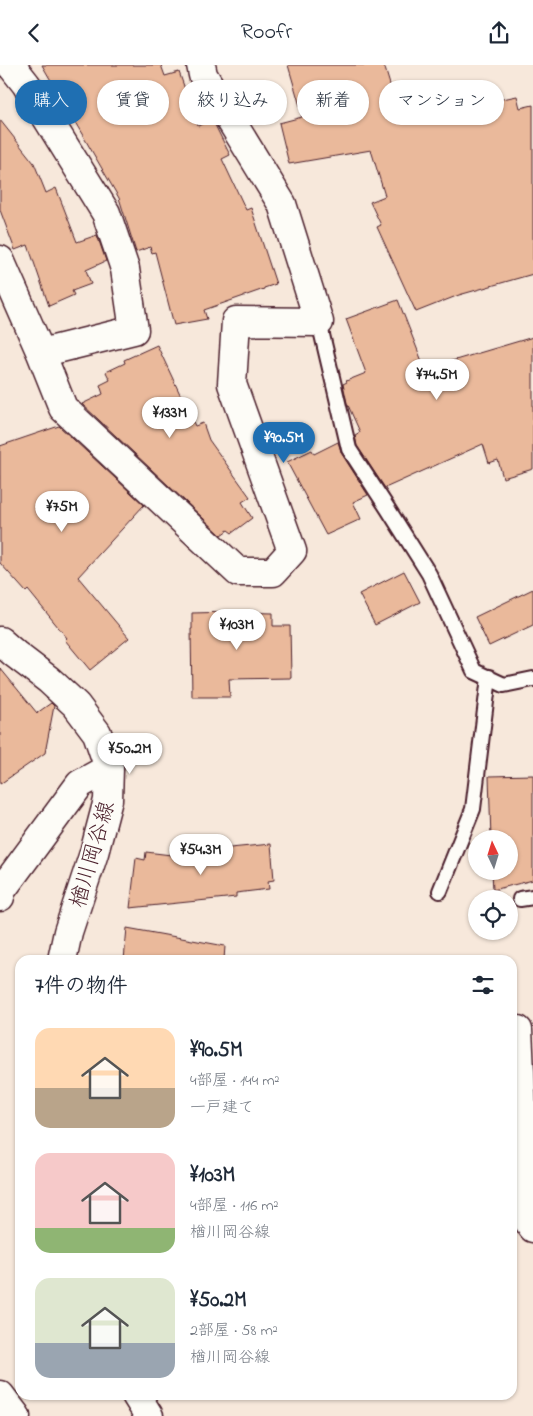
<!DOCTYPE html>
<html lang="ja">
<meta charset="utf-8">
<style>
body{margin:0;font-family:"Indie Flower","Klee One",sans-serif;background:#f6f6f7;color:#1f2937;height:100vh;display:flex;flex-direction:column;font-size:19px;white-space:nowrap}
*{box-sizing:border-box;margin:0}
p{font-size:16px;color:#747a83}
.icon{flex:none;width:28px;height:28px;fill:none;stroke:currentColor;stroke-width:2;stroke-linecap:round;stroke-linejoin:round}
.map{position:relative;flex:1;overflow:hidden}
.panel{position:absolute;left:15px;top:890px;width:502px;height:445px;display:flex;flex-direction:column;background:#fff;border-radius:15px;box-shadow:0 1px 4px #0004}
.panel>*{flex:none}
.hud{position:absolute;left:15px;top:15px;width:504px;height:45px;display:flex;gap:10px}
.needle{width:32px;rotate:356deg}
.buttons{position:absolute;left:468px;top:765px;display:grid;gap:10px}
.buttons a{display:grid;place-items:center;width:50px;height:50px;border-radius:50%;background:#fff;box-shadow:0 1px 4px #0004;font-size:25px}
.price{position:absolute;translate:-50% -42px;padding:0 11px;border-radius:18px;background:#fff;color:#222;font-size:16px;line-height:32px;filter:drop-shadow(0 1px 2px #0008)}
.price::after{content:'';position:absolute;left:50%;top:30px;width:15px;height:11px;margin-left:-8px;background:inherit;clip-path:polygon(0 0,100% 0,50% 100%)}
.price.active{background:#1f6fb2;color:#fff}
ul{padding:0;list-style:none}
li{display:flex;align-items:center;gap:15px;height:125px;padding:0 20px}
li span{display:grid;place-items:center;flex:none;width:140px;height:100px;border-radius:15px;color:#555}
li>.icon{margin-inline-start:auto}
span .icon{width:60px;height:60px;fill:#fffc;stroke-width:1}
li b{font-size:21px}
h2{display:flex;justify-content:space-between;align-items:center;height:60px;padding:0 20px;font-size:21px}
.pill{padding:0 18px;border-radius:22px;background:#fff;box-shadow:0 1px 4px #0004;font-size:18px;line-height:45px}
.pill.active{background:#1f6fb2;color:#fff}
header{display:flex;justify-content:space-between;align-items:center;height:65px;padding:0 20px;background:#fff;font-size:22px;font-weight:600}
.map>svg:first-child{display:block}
</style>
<header><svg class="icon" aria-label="back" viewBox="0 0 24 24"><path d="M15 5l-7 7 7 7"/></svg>Roofr<svg class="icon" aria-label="share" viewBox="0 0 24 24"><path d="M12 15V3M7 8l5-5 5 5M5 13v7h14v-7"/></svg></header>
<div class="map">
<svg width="533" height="1351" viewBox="0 0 533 1351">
<rect width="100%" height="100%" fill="#f7e8db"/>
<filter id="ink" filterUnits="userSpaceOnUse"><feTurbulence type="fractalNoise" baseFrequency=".02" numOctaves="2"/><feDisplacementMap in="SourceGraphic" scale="10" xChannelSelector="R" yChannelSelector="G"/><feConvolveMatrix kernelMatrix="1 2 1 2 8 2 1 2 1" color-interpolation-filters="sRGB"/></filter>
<g filter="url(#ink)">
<!-- building -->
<path fill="#eab99b" stroke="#4a1f2b" d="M42,0h119l4,11 14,-4 19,54 14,-7 18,36 -8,4 24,51 5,-2 25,76 -12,4v1l-60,21 3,9 -33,6 -19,-73 -3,1 -2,-6 -14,5 -17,-54z
M288,0h96l11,36 18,-5 3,14 77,-9 24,-5 3,12 13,-3v169l-74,21 -43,17 -39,-85 4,-2 -11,-23 15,-6 -14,-46 -82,14 -10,-41 23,-6 -1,-4h1z
M0,55l34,43 12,30 10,-5 21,54 20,-7 9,26 -20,9 5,14 -19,7 2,4 -25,11 -21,-61 -13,5 -15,-40z
M398,235l27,69 108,-32v132l-30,9 -5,-18 -9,3 -6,-19 -98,44 -28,-42 -2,-11 5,-3 -13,-29 -4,-19 4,-2 -1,-1 20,-8 -20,-54z
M157,280l38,81 8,-3 6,17 41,57 -8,5 10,16 -20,15 -4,-3 -7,5 -139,-131 21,-10 -3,-9 10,-5 -4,-8 19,-9 -1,-3z
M59,361l85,79 -66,72 51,61 -39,32 -25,-30 2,-2 -39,-48 -2,2 -26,-29v-117z
M338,377l4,12 26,41 -15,7 8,17 -35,16 -39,-73 25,-12 2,4z
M404,506l16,31 -45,23 -16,-31z
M533,524v36l-44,21 -14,-29z
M232,547l41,1v13h17l1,52 -62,1 1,18h-38l-1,-68h1v-16z
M0,603l37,45 14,-10 3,3 -9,47 -45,31z
M533,710v105l-40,10 -1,-19h17v-32h-18l-2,-63z
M271,779l3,36 -6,1 1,8 -33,4v4l-106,11 6,-50 9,2 1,-8 59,7v-7l5,-1v-1z
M127,863l98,18 -1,14h-100z"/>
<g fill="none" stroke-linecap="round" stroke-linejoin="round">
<defs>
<path id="service" d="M319,257l30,127 39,60 41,65 45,97 30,14 29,-6
M440,826l33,-82 16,-132
M520,834l13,-2"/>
<path id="minor" d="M11,0l15,19 80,129 19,56 9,61 -93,23
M0,195l41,93 22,55 175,164h35l19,-21 -60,-167 4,-63 83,1 -37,-118 -79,-129 -2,-10
M0,832l1,-6 79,-107 29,-16
M518,965l4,83
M512,1049l10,-1 4,105 7,10
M0,1330l16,21"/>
<path id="secondary" d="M0,576l15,13 34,26 27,25 21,28 12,35 -1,32 -14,53 -26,79 -6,28
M136,1330l13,21"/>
</defs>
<!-- service casing -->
<use href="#service" stroke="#4a1f2b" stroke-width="18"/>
<!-- minor casing -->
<use href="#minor" stroke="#4a1f2b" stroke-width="31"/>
<!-- secondary casing -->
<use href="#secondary" stroke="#4a1f2b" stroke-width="31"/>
<!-- service -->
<use href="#service" stroke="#fdfcf7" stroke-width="14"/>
<!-- minor -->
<use href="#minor" stroke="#fdfcf7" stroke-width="28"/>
<!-- secondary -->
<use href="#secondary" stroke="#fdfcf7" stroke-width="28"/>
</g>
</g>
<g text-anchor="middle" stroke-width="5" stroke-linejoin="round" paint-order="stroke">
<!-- street labels -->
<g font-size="22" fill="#4a1f2b" stroke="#fdfcf7">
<text transform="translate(91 789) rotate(-74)" y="8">楢川岡谷線</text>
</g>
</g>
</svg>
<div class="buttons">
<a><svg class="needle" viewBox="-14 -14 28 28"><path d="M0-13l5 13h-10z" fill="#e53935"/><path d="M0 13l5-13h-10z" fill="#747a83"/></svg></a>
<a><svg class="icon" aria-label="locate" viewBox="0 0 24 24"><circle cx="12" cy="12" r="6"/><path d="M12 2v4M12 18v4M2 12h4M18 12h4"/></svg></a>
</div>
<b class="price" style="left:437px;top:336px">¥74.5M</b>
<b class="price" style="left:170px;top:374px">¥133M</b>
<b class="price active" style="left:284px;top:399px">¥90.5M</b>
<b class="price" style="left:62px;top:468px">¥75M</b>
<b class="price" style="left:237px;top:586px">¥103M</b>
<b class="price" style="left:130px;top:710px">¥50.2M</b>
<b class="price" style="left:201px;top:811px">¥54.3M</b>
<div class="hud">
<a class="pill active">購入</a>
<a class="pill">賃貸</a>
<a class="pill">絞り込み</a>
<a class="pill">新着</a>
<a class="pill">マンション</a>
</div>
<section class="panel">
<h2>7件の物件<svg class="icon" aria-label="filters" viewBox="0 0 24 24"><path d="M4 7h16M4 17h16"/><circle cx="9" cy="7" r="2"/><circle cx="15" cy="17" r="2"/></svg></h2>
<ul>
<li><span style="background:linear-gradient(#ffd9b3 60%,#b9a48a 0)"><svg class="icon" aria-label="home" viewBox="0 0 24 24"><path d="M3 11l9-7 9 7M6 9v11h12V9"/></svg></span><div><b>¥90.5M</b><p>4部屋 · 144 m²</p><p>一戸建て</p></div></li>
<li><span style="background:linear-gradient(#f6c9c9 75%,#8fb573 0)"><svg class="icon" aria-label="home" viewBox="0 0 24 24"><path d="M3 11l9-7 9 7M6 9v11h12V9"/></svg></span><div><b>¥103M</b><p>4部屋 · 116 m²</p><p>楢川岡谷線</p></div></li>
<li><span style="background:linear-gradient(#dfe7d0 65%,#9aa5b1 0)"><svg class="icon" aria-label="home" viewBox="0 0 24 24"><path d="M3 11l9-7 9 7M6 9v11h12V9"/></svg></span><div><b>¥50.2M</b><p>2部屋 · 58 m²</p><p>楢川岡谷線</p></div></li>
</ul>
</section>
</div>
